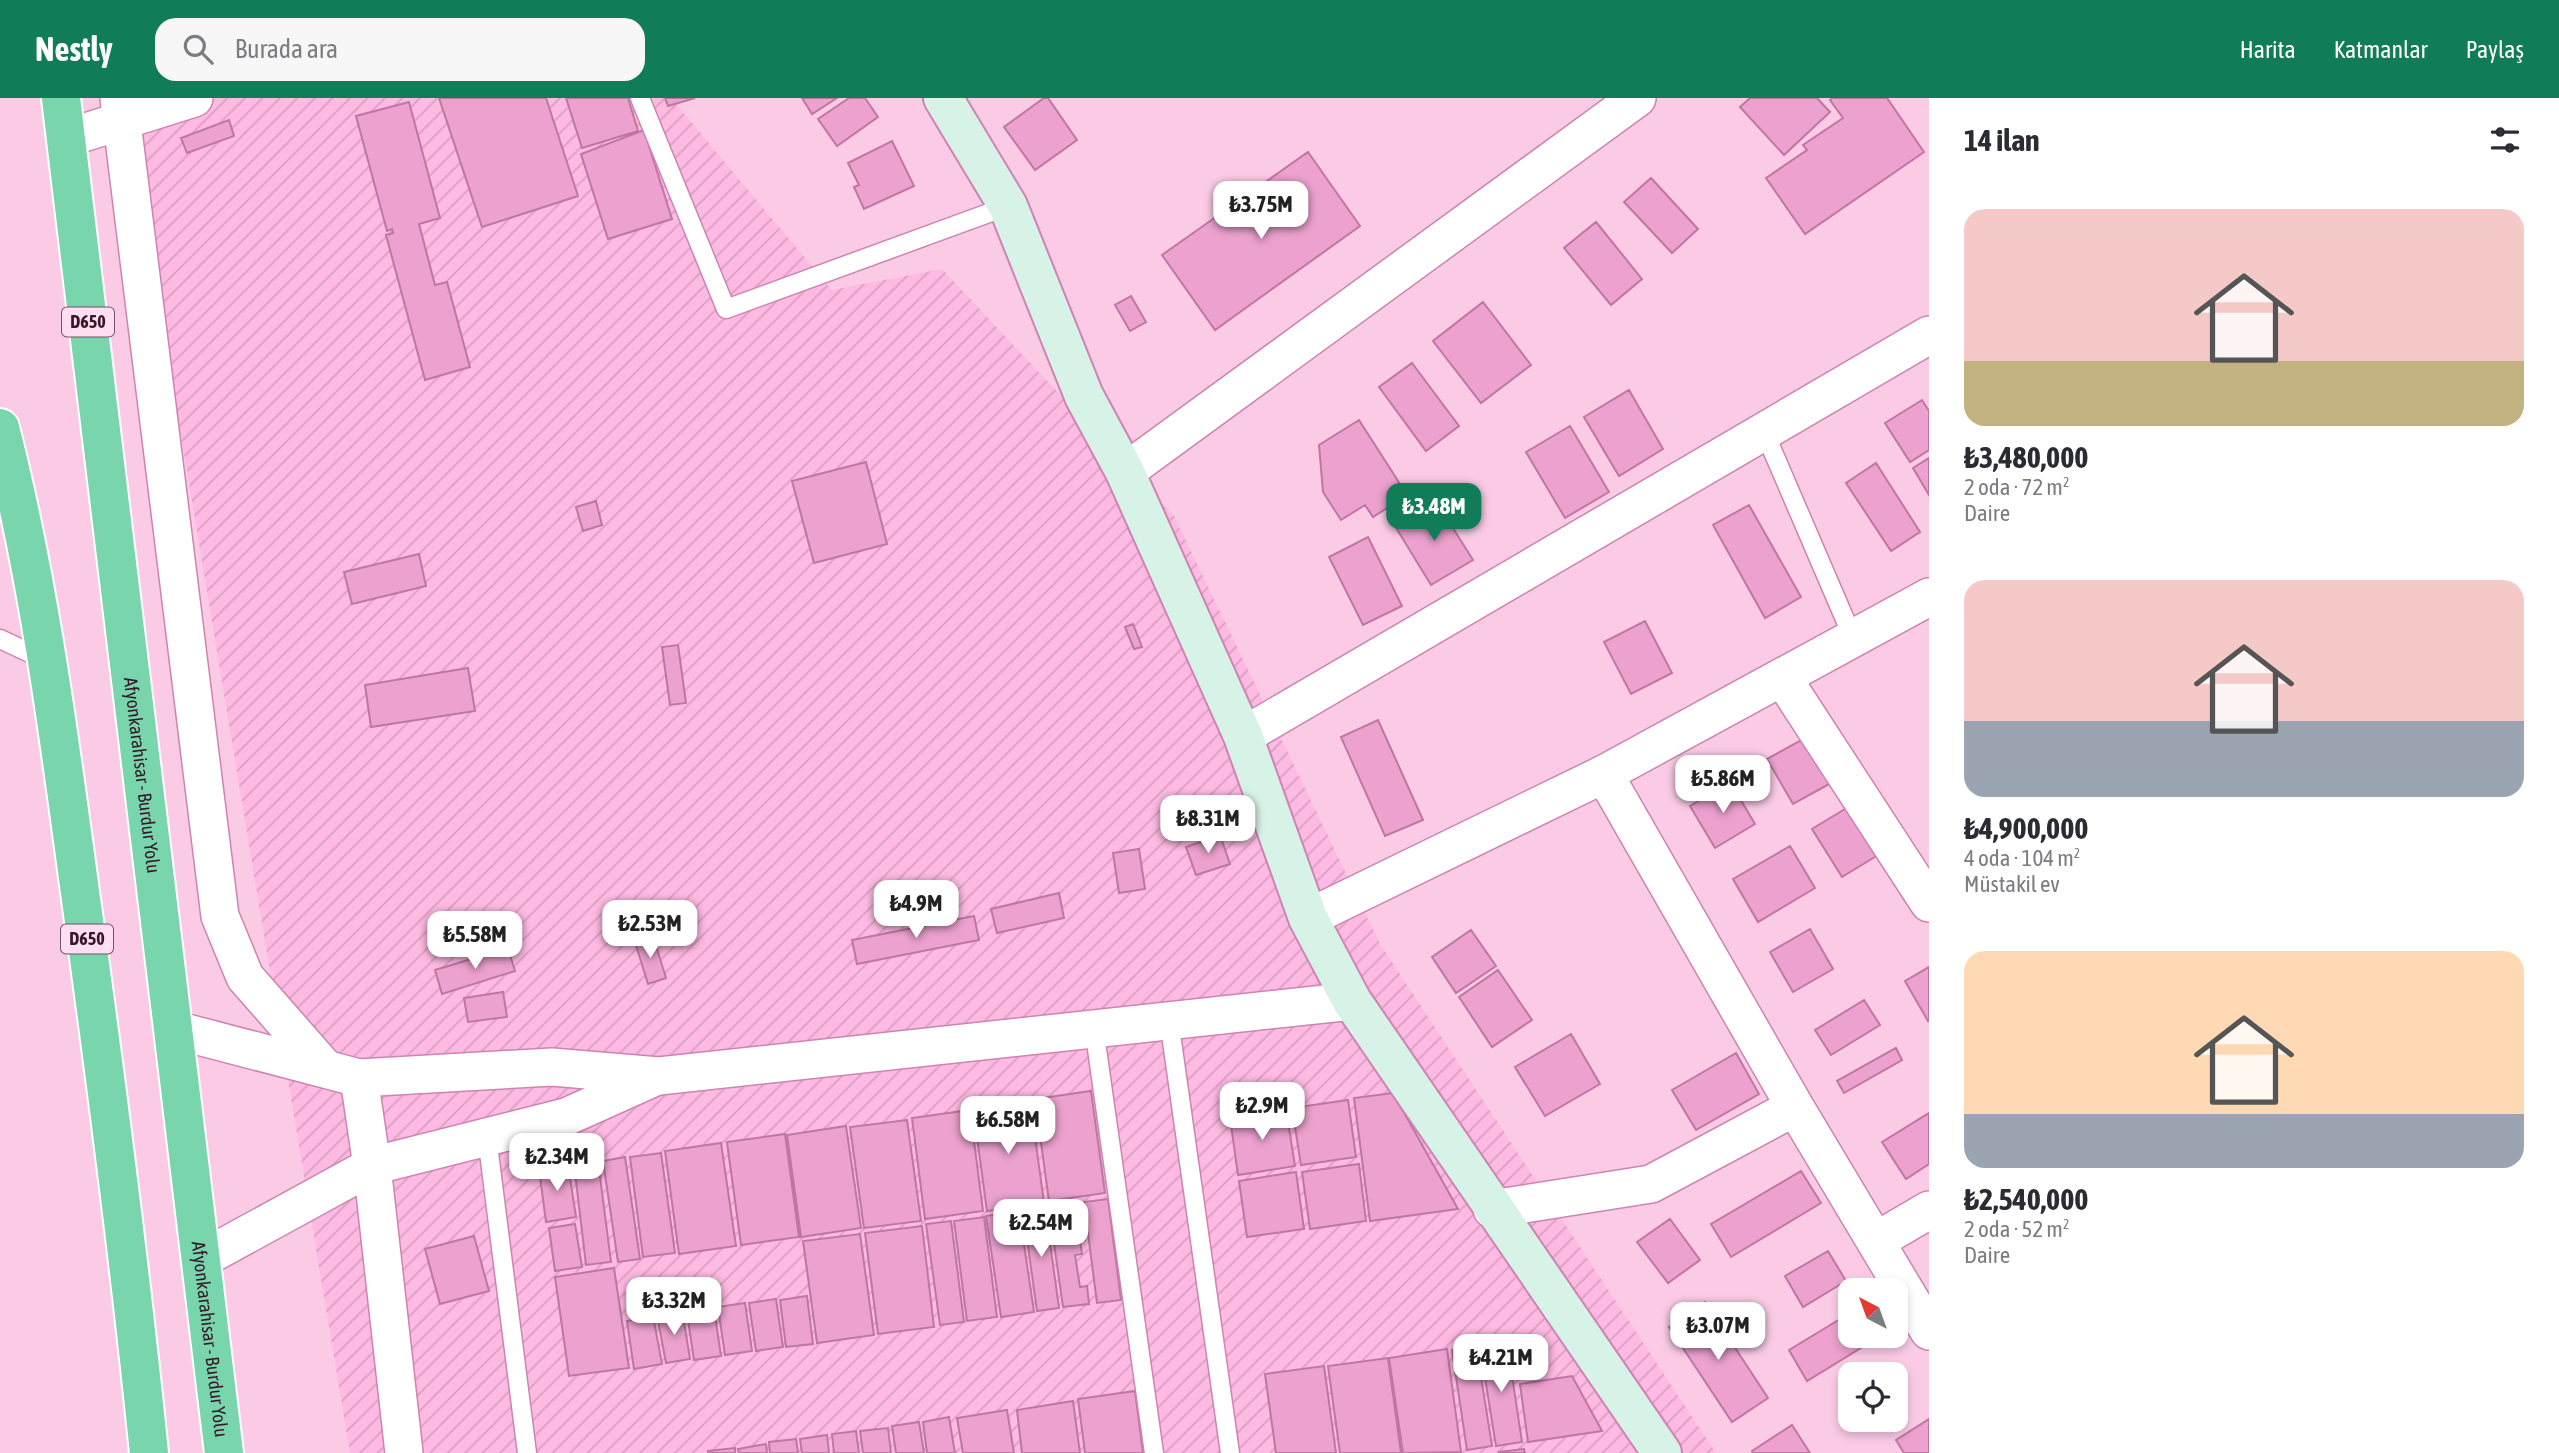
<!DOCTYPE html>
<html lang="tr">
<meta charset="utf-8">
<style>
body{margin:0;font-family:"Asap Condensed",sans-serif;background:#f7f7f7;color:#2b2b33;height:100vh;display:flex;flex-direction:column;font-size:26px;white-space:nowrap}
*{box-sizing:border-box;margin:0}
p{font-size:23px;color:#7c7c81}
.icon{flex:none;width:38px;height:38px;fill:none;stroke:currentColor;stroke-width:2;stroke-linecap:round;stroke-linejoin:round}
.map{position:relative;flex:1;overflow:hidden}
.panel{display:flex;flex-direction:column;background:#fff;width:630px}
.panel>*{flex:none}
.needle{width:46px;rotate:319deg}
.buttons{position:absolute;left:1838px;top:1180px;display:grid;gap:14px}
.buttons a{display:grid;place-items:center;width:70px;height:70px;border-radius:14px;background:#fff;box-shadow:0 4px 10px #0003;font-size:35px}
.price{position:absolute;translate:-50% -60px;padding:0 16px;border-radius:14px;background:#fff;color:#222;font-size:23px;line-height:46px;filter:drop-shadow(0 2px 4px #0008)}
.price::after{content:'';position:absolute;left:50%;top:42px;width:21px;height:16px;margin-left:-10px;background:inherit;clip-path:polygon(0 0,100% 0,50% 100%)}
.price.selected{background:#107c58;color:#fff}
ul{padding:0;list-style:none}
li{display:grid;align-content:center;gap:14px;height:371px;padding:0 35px}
li span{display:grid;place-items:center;height:217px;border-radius:21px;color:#555}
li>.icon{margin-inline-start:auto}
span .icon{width:126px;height:126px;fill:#fffc;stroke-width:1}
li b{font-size:30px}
h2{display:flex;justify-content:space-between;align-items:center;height:84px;padding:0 35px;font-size:30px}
header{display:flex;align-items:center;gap:42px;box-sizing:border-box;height:98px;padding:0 35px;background:#107c58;color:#fff}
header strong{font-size:33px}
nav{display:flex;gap:38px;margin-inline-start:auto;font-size:24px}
.search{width:490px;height:63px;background:#f7f7f7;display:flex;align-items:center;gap:18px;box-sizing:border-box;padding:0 24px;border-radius:21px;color:#7c7c81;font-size:26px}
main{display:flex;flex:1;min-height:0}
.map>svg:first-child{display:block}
</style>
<header>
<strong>Nestly</strong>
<div class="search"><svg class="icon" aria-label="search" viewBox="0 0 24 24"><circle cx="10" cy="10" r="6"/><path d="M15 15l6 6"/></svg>Burada ara</div>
<nav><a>Harita</a><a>Katmanlar</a><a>Paylaş</a></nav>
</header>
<main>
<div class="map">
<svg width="1929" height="1355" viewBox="0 0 1929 1355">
<defs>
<pattern id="industrial-furrows" width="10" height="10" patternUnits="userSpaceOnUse" patternTransform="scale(1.75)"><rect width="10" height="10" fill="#febae2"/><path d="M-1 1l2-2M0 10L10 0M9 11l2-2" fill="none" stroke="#da9fc2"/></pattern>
</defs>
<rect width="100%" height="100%" fill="#fbcbe6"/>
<!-- industrial -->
<path fill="url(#industrial-furrows)" d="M125,0h546l161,192 110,-21 232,247 206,428 336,509h-1366z"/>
<!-- building -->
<path fill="#eca1ce" stroke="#bf77a2" stroke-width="2" d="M439,0h107l32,98 -96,31z
M566,0h62l10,33 -56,17z
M665,0h30l-27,8z
M802,0h35l-25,16z
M849,0h16l13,19 -41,29 -19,-27z
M1044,0h4l29,42 -42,30 -31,-43z
M1750,0h67l13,14 -46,43 -44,-48z
M1832,0h55l37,54 -119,82 -39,-56 41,-28 -4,-5 40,-27 -13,-18z
M409,4l31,116 -21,6 16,61 12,-3 23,85 -45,13 -39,-145 7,-2 -1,-4 -5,2 -31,-115z
M229,22l5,16 -47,17 -6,-15z
M644,32l28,89 -64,20 -27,-85z
M892,43l22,45 -50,23 -10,-22 5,-2 -11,-22z
M1308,54l52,74 -145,104 -53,-75z
M1651,80l47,51 -26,24 -48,-51z
M1596,124l46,57 -31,26 -47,-57z
M1131,198l15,26 -16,9 -15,-26z
M1483,204l48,63 -50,38 -48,-62z
M1412,265l47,63 -33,25 -47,-64z
M1629,292l34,59 -44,27 -35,-59z
M1922,302l7,11v39l-19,12 -25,-39z
M1359,322l48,75 -34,22 -8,-12 -24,15 -18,-28 -4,-47z
M1570,328l39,66 -44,26 -39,-66z
M1929,360v37l-16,-27z
M866,364l21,82 -73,19 -22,-82z
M1876,365l44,69 -29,19 -45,-68z
M596,403l6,24 -19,6 -7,-24z
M1436,403l37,59 -42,25 -36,-59z
M1749,407l52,92 -36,21 -52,-93z
M1368,439l34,69 -39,19 -34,-68z
M419,456l7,32 -74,18 -8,-32z
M1645,523l27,52 -41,21 -27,-52z
M1133,526l9,23 -8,2 -9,-22z
M678,547l8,58 -16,2 -8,-58z
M468,570l7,43 -104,16 -6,-42z
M1378,622l45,100 -38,16 -44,-99z
M1805,640l26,45 -38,21 -26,-45z
M1730,684l25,42 -40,24 -25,-42z
M1858,703l30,48 -46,28 -30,-48z
M1220,737l10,29 -34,11 -10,-28z
M1790,748l25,42 -57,34 -25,-43z
M1139,751l6,40 -26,4 -6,-40z
M1059,795l5,25 -67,15 -6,-24z
M974,818l5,24 -122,24 -5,-24z
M1810,831l23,40 -40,23 -23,-40z
M1471,832l25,36 -40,27 -24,-36z
M653,838l13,42 -18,6 -13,-42z
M508,850l7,23 -73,23 -7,-24z
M1929,869v53l-1,1 -23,-40z
M1498,872l34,50 -40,27 -33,-50z
M503,894l4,25 -39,5 -4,-24z
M1864,902l16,25 -49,30 -16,-25z
M1571,936l29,50 -55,32 -30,-49z
M1896,950l6,12 -58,33 -7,-12z
M1736,955l23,41 -63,36 -24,-40z
M1091,993l14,102 -56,8 -14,-102z
M1393,995l65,116 -88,12 -16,-123z
M1030,1002l14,103 -57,8 -14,-103z
M1348,1002l8,57 -55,8 -9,-57z
M1286,1011l9,57 -57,9 -8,-57z
M970,1012l13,101 -58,8 -13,-101z
M1929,1015v51l-23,15 -24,-37z
M907,1022l14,101 -57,7 -14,-101z
M846,1028l15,102 -60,9 -14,-102z
M785,1036l14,103 -58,8 -14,-103z
M721,1045l15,103 -57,8 -14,-103z
M661,1055l14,100 -32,4 -13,-100z
M625,1059l15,102 -22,3 -15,-101z
M598,1063l13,101 -25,3 -12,-101z
M1359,1066l7,57 -56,8 -8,-57z
M568,1067l8,52 -30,5 -7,-53z
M1801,1073l20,32 -90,54 -20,-33z
M1296,1074l8,57 -57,8 -8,-56z
M1108,1101l13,101 -24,3 -13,-101z
M1080,1105l5,37h-5l2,14 -7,1 5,32 7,-1 2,18 -26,3 -14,-99z
M1045,1109l14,101 -22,3 -14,-101z
M1019,1113l15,101 -33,5 -15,-101z
M984,1119l13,100 -30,4 -13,-100z
M1670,1121l30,41 -32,23 -31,-41z
M951,1123l13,101 -24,3 -14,-101z
M575,1126l7,43 -27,4 -6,-43z
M922,1128l12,101 -56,7 -13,-101z
M860,1136l14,101 -57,8 -14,-102z
M474,1138l15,55 -49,13 -15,-55z
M1828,1153l18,30 -43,26 -18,-31z
M614,1170l15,100 -60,8 -14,-99z
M807,1198l6,48 -27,3 -6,-47z
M776,1201l7,48 -27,4 -7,-48z
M1705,1204l63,96 -36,24 -63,-95z
M745,1205l7,48 -27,4 -7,-48z
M714,1211l7,47 -27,4 -7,-47z
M682,1212l8,49 -24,4 -9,-48z
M1850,1215v22h32l-75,46 -18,-31z
M653,1218l9,48 -28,5 -7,-48z
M1507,1245l15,99 -26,4 -16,-99z
M1476,1248l16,100 -25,4 -15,-100z
M1447,1251l14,103 -58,1 -14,-95z
M1388,1260l13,95h-61l-12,-87z
M1324,1268l12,87h-60l-11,-79z
M1572,1278l30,55 -74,11 -8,-58z
M1135,1293l8,62h-58l-7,-54z
M1073,1303l7,52h-58l-5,-43z
M1007,1312l7,43h-51l-6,-35z
M949,1319l6,36h-28l-4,-31z
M1929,1321v34h-25l-8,-13z
M919,1324l5,31h-28l-4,-27z
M1792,1327l18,28h-57l-1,-2z
M888,1330l3,25h-28l-3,-22z
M856,1333l3,22h-25l-2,-19z
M827,1337l2,18h-27l-2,-14z
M796,1341l2,14h-28l-1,-11z
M766,1346l1,9h-28l-1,-4z
M735,1350v5h-27v-2z
M1524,1351l1,4h-26v-1z"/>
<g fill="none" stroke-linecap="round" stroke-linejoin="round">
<defs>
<path id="lane" d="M640,0l86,211 282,-103
M1764,333l89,207
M0,541l47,22
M1169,922l61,433
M1094,930l60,425
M487,1039l40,316"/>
<path id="street" d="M119,0l101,818 25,61 78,89
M67,40l127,-40
M1125,374l512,-374
M1782,579l147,226
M1243,638l686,-401
M1604,676l191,333 134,224
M1308,820l296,-144 325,-177
M172,931l187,49 193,-11 107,9 693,-75
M359,980l13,88 32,287
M1492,1111l159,-25 144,-77
M1876,1143l53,-31
M202,1161l170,-93 194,-49 89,-40"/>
<path id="secondary" d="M943,0l65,108 76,190 41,76 118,264 65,182 44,83 310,452"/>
<g id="highway">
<path id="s1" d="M61,0l163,1355"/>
<path d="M0,330c39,153 59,308 80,464 26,187 50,373 69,561"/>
</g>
</defs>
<!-- lane casing -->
<use href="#lane" stroke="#cd84b0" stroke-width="21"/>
<!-- street casing -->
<use href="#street" stroke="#cd84b0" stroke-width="40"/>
<!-- secondary casing -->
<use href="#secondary" stroke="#cd84b0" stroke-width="42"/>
<!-- highway casing -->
<use href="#highway" stroke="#fff" stroke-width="42"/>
<!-- lane -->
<use href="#lane" stroke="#fff" stroke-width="18"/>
<!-- street -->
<use href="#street" stroke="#fff" stroke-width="37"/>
<!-- secondary -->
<use href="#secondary" stroke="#d7f2e6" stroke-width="38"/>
<!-- highway -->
<use href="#highway" stroke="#79d5ac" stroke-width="38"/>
</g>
<g text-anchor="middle" stroke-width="5" stroke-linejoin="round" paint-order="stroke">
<!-- shield labels -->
<g fill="#fedef0" stroke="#715365" stroke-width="2">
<rect x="62" y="209.5" width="52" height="29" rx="5"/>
<rect x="61" y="826.5" width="52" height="29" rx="5"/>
</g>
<g font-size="18" font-weight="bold" fill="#35182a">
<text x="88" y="230">D650</text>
<text x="87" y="847">D650</text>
</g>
<!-- street labels -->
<g font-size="19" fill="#35182a" stroke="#fedef0">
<text dy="7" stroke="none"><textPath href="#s1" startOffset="682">Afyonkarahisar - Burdur Yolu</textPath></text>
<text dy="7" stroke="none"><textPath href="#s1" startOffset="1250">Afyonkarahisar - Burdur Yolu</textPath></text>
</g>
</g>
</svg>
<div class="buttons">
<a><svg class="needle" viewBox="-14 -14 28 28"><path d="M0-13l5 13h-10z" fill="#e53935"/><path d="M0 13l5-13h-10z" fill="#7c7c81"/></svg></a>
<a><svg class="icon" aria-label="locate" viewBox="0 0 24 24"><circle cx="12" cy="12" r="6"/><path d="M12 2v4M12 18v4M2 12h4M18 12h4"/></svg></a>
</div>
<b class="price" style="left:1261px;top:143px">₺3.75M</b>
<b class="price selected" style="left:1434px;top:445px">₺3.48M</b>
<b class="price" style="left:1723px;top:717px">₺5.86M</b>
<b class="price" style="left:1208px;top:757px">₺8.31M</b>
<b class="price" style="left:916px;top:842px">₺4.9M</b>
<b class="price" style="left:650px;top:862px">₺2.53M</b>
<b class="price" style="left:475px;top:873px">₺5.58M</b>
<b class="price" style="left:1262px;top:1044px">₺2.9M</b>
<b class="price" style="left:1008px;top:1058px">₺6.58M</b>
<b class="price" style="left:557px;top:1095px">₺2.34M</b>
<b class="price" style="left:1041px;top:1161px">₺2.54M</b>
<b class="price" style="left:674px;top:1239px">₺3.32M</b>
<b class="price" style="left:1718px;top:1264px">₺3.07M</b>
<b class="price" style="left:1501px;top:1296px">₺4.21M</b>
</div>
<section class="panel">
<h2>14 ilan<svg class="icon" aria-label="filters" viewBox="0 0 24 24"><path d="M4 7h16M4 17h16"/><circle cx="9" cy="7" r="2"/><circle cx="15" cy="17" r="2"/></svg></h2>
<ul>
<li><span style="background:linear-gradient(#f6c9c9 70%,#c2b280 0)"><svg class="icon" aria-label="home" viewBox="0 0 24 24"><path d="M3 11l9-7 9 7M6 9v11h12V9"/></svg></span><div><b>₺3,480,000</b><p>2 oda · 72 m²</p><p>Daire</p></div></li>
<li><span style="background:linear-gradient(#f6c9c9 65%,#9aa5b1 0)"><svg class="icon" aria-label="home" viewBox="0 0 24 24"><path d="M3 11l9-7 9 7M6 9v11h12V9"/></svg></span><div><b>₺4,900,000</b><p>4 oda · 104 m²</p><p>Müstakil ev</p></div></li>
<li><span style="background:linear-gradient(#ffd9b3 75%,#9aa5b1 0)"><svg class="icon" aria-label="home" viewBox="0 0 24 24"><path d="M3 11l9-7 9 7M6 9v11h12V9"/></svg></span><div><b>₺2,540,000</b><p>2 oda · 52 m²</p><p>Daire</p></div></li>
</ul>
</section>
</main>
